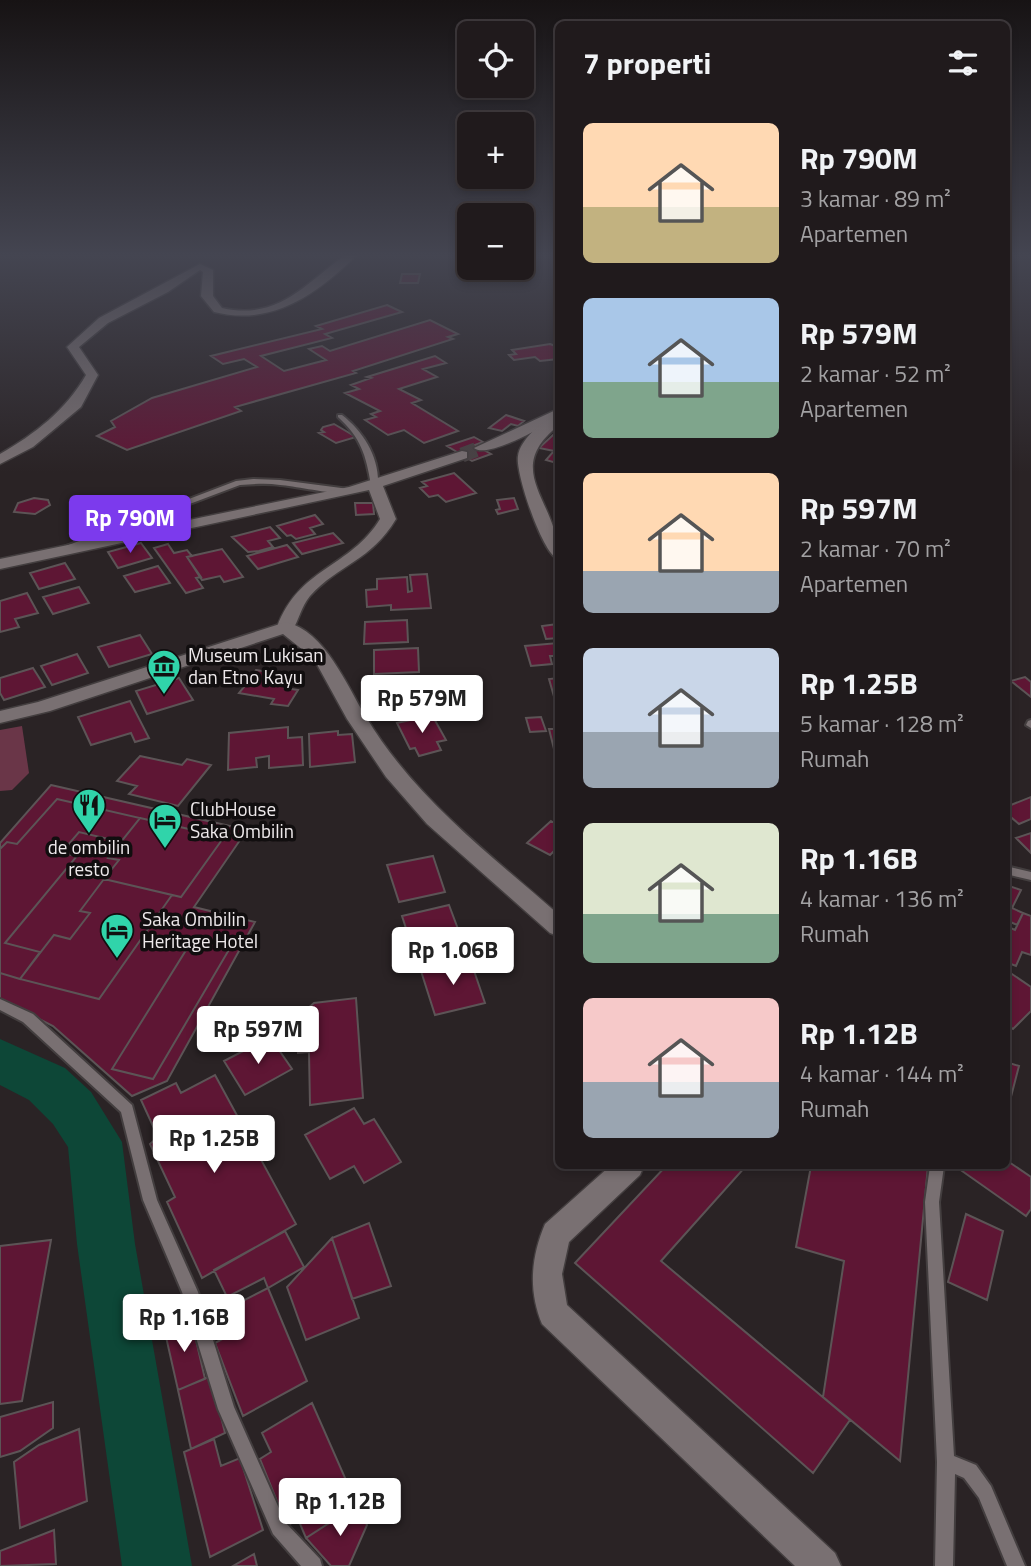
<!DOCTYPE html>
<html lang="id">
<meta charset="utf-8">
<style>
body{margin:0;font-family:"Titillium Web",sans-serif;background:#2d2729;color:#f1f3f6;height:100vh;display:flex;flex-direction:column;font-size:26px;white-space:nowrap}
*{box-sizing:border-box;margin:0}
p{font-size:23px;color:#a2a1a3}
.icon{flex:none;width:38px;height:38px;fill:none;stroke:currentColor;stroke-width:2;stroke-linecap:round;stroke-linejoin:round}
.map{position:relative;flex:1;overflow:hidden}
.side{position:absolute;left:555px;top:21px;width:455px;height:1148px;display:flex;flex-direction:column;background:#201a1c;border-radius:10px;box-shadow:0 4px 10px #0003,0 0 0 2px #3d383b}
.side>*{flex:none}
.buttons{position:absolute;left:457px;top:21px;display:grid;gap:14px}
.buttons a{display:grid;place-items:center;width:77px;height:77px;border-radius:10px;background:#201a1c;box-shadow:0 4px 10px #0003,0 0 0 2px #3d383b;font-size:35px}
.price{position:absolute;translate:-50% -60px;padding:0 16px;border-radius:7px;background:#fff;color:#222;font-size:23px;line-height:46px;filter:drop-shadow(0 2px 4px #0008)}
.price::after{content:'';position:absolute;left:50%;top:42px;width:21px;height:16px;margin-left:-10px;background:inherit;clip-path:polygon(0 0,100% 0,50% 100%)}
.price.on{background:#7c3aed;color:#fff}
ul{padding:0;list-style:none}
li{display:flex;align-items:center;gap:21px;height:175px;padding:0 28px}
li span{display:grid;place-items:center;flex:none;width:196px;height:140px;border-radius:10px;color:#555}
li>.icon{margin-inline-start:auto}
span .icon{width:84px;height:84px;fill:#fffc;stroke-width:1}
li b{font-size:30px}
h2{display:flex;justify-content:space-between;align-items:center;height:84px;padding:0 28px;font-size:30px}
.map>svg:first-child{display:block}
</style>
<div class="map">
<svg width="1031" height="1566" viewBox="0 0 1031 1566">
<rect width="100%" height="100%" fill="#2a2325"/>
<!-- green -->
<path fill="#6a3648" d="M22,726l7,47 -17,17 -12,1v-61z"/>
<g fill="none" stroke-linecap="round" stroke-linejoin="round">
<!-- river -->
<path fill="#0d4737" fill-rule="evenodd" d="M0,1039l65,29 26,24 31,50 13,102 57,322h-70l-45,-322 -9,-97 -15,-23 -24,-24 -29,-15z"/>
</g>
<!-- building -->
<path fill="#5e1634" stroke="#5c5456" stroke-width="2" d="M402,274h18l-2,9h-18z
M387,305l15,7 -77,22 7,4 -71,18 23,15 42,-11 -17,-11 13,-3 8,5 100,-31 28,14 -10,3 5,2 -100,32 3,2 -121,34 6,4 -114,39 -30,-14 18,-9 -4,-6 41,-23 105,-31 -13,-8 -21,5 -12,-8 111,-27 -6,-3z
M550,344l8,3v12l-18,2 -5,-4 -21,3 -5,-5 7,-1 -4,-4z
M435,356l11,7 -23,6 14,8 -38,12 22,11 -9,3 46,28 -34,12 -20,-13 -16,5 -23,-15 11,-3 -5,-3 9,-3 -35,-18 14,-4 -8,-4 20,-7 -4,-1z
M506,415l18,6 -6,5 -7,-2 -9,7 -13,-3z
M334,424l22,13 -20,6 -17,-10 5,-1 -3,-2 2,-3z
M553,435l5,1v23l-5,3 -7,-2 8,-9 -15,-3z
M474,437l9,5 -8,3 16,9 -19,7 -25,-15z
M454,473l22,20 -30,9 -8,-7 -9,2 -9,-9 7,-2 -5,-4z
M34,498l14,2 2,5 -15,9 -21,-2 4,-9z
M514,498l4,11 -20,5 -2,-4 4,-1 -3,-9z
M355,503h18l1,11 -18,1z
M315,515l8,9 -13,4 5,6 -19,5 -5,-4 -4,1 -10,-10z
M270,527l10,11 -12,3 5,6 -14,4 -11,1 -16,-15z
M333,533l10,10 -41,11 -9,-11z
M141,543l11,15 -34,10 -10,-16z
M168,544l6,9 13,-3 5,6 -5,1 14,20 -5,1 7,10 -17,5 -32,-45z
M287,545l11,12 -40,12 -11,-13z
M222,549l21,28 -19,5 -4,-6 -18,4 -15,-23z
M65,563l10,16 -36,10 -9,-16z
M158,566l12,17 -35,9 -11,-16z
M427,574l4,34 -40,2v-5l-24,2 -1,-17 11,-1v-10l30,-2 1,15 4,-1 -2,-16z
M79,587l10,16 -36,11 -10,-17z
M27,593l11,20 -23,6 4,8 -19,5v-31z
M407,620l1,22 -44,2 1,-22z
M558,624v14l-12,1 -4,-13z
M140,635l12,19 -43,13 -11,-20z
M558,643v13h-8l2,8 -21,2 -6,-20z
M418,648l1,24 -45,2v-24z
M77,654l11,19 -36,12 -11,-19z
M33,668l12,19 -41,13 -4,-7v-15z
M256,670l37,6 -8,12 13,2 -10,16 -17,-2 3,-5 -35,-6 5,-6 -11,-2 9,-13 11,2z
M1025,677l6,5v15l-20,-16z
M179,678l14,22 -46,14 -11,-23z
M558,678v22h-3l-6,-21z
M423,680v24l-42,1 1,-24z
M130,701l19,37 -14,4 -4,-9 -40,12 -13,-28z
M432,715l14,25 -9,2 4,8 -22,6 -4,-8 -5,1 -13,-26z
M541,717l5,14 -16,1 -4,-14z
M288,727v11l14,-1 1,28 -34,3v-12l-13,2 1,9 -29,3 1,-37z
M549,729h9v28h-2z
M338,731v4l14,-1 3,28 -45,5 -1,-33z
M140,756l42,9 5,-6 24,6 -33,41 -49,-12 8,-8 -20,-5z
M51,785l196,45 -53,77 61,15 -88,159 -35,15 -79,-70 -53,-27v-156z
M1031,797v22l-12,5 -13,-11v-6z
M57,799l83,19 -19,24 -42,-10 -18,21 16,3 -72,87 35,9 -20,27 -20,-6v-124l7,-7 10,2z
M140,818l84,19 -43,60 -77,-18 15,-19 -11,-2z
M551,821l7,4v22l-8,8 -23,-12z
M1031,833v20l-15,-15z
M433,856l12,36 -46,10 -12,-37z
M104,879l68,16 -73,104 -79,-20 34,-44 16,4 20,-26 -10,-2z
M1006,885l15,5 -9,18 11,5 -6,12 -11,-5z
M449,905l15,40 -49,11 -13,-40z
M1023,913l8,3v39l-9,-3 -6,14 -10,-4v-36l9,4z
M193,939l37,9 -77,131 -41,-10z
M470,959l15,44 -50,12 -14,-44z
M1006,970l25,17v24l-18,18 -7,-5z
M356,998l7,100 -53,7 -1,-53 -11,1 -1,-35 17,-15z
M270,1037l22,32 -47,26 -21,-34z
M1006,1062l13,4 -13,50z
M215,1075l81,149 -94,54 -35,-76 8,-5 -25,-53 8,-7 -17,-37 35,-17 5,10z
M354,1108l10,16 10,-5 27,43 -37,21 -10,-17 -24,13 -25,-44z
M1006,1160l25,17v32l-5,7 -71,-50h51z
M666,1166h80l-85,95 189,159 -37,53 -238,-210z
M811,1166h117l-28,295 -77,-64 21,-136 -48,-14z
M966,1214l37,17 -16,69 -39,-18z
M369,1223l22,63 -39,13 -20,-61z
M285,1231l19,36 -36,21 -4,-10 -37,19 -13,-27z
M332,1238l27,80 -53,22 -19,-53z
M51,1240l-29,161 -22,3v-158z
M268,1288l39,93 -64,35 -28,-73 20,-11 -8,-23z
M191,1318l14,61 -27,11 -14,-62z
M211,1376l14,57 -34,16 -13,-59z
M53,1402v26l-33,23 -20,6v-40z
M312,1403l45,102 -51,33 -8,-19 -11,7 -27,-67 11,-7 -9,-19z
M79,1429l8,72 -67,27 -6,-66 25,-17z
M214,1439l7,27 19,-8 23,72 -53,27 -26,-105z
M357,1505l10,20 -18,41h-18l-25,-28z
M54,1530l2,34 -56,2v-15z
M254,1554l3,12h-24z"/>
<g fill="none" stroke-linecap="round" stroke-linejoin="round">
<!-- minor-tunnel -->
<path stroke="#484143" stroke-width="15" stroke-dasharray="15 8" stroke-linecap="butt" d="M462,455l19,-7"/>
<defs>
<path id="service" d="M338,415h4c22,17 38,43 36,72l-7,-2c-5,-30 -10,-47 -33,-68z
M253,479l27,1 69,9 4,2c-13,6 -56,-5 -73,-6 -13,-2 -26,-1 -40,0l-167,63h-3l-4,-2 170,-65z
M1031,720v8l-5,-3 2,-4z
M1006,866l25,6v8l-25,-6z
M0,999l33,15 99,91 25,95 41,92 36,115 51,115 35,37 2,7h-21l-28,-32 -55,-125 -36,-117 -39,-92 -22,-88 -98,-90 -23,-12z
M930,1166h14l-5,36 15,254 22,9 15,21 34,80h-18l-28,-68 -15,-20 -9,-4 -2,92h-18l2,-104 -12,-260z"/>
<path id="minor" d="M558,409v9c-15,9 -71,41 -84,30z
M462,451l5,1v6l-84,28 13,33c-25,42 -57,45 -86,77 -9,11 -11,24 -18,35l-6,1 -9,-5c22,-60 73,-59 103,-108l-11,-29 -369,79v-10l349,-72z
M610,1166h34l-4,9 -71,67 -7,32 5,31 268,248 6,13h-46l-253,-242c-14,-34 -11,-67 3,-100z"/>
<path id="tertiary" d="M347,254h11c-40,39 -85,73 -144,58l-13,-16 2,-24 -3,-2 -32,22 -60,31 -29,24 19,28 -17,32 -48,40 -33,17v-10c35,-20 66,-44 86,-79l-19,-28 32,-29 101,-54 13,6v26l9,12c58,13 84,-26 125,-54z"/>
<path id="secondary" d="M558,415v11c-58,46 3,77 0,133 -15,-4 -43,-86 -40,-103 2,-16 25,-37 40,-41z
M286,622c39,9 61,64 80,95 48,80 122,136 192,197v22l-8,-3 -123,-109 -41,-47 -39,-58 -33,-60 -31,-25 -233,77 -50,12v-12l38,-9z"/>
</defs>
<!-- service casing -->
<use href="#service" stroke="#433e3f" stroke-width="4"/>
<!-- minor casing -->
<use href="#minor" stroke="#433e3f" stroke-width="3"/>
<!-- tertiary casing -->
<use href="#tertiary" stroke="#433e3f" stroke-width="3"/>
<!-- secondary casing -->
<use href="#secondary" stroke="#433e3f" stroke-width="3"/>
<!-- service -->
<use href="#service" fill="#797072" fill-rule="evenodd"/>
<!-- minor -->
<use href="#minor" fill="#797072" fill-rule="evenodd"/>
<!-- tertiary -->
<use href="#tertiary" fill="#797072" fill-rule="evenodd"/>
<!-- secondary -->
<use href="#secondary" fill="#797072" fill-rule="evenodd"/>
</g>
<!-- sky -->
<linearGradient id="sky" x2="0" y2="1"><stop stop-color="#171314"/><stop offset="0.54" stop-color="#444551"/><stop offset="1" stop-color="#444551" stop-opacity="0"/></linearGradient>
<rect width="1031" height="473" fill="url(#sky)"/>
<!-- icons -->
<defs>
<symbol id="museum-pin" viewBox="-11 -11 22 30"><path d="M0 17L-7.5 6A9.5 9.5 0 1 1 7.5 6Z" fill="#30d4aa" stroke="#110e0f"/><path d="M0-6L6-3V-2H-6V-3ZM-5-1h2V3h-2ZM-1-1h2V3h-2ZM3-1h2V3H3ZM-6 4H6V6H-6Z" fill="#111"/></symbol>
<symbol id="restaurant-pin" viewBox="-11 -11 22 30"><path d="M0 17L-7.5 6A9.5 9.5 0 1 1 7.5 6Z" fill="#30d4aa" stroke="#110e0f"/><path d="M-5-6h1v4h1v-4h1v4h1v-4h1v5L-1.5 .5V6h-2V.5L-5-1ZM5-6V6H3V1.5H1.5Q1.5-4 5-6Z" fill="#111"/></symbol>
<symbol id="hotel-pin" viewBox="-11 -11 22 30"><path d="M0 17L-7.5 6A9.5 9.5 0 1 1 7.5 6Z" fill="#30d4aa" stroke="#110e0f"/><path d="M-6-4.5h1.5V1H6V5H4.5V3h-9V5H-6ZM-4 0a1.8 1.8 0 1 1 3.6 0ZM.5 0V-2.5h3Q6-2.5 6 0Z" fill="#111"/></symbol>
</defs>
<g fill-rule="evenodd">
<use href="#museum-pin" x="145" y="647" width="38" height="52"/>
<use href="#restaurant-pin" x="70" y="786" width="38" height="52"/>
<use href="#hotel-pin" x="146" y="801" width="38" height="52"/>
<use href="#hotel-pin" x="98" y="911" width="38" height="52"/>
</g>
<g text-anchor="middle" stroke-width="7" stroke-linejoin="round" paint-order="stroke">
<!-- poi labels -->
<g font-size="19" fill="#efeaec" stroke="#110e0f" text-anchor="start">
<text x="188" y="662">Museum Lukisan<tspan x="188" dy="22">dan Etno Kayu</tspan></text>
<text x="190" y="816">ClubHouse<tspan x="190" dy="22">Saka Ombilin</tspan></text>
<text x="89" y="854" text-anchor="middle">de ombilin<tspan x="89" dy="22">resto</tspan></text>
<text x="142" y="926">Saka Ombilin<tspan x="142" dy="22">Heritage Hotel</tspan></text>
</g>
</g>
</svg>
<div class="buttons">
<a><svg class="icon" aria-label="locate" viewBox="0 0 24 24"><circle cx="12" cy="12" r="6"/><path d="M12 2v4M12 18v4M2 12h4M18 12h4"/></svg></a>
<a>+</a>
<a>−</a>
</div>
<b class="price on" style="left:130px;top:555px">Rp 790M</b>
<b class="price" style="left:422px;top:735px">Rp 579M</b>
<b class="price" style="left:453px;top:987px">Rp 1.06B</b>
<b class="price" style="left:258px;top:1066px">Rp 597M</b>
<b class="price" style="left:214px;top:1175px">Rp 1.25B</b>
<b class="price" style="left:184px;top:1354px">Rp 1.16B</b>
<b class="price" style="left:340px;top:1538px">Rp 1.12B</b>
<section class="side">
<h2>7 properti<svg class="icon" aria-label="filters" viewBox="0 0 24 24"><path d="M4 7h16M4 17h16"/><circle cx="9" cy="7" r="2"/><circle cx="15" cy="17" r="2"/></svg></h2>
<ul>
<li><span style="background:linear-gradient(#ffd9b3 60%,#c2b280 0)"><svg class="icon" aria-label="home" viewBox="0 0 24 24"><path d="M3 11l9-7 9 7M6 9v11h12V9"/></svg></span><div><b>Rp 790M</b><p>3 kamar · 89 m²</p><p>Apartemen</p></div></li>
<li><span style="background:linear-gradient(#a9c7e8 60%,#7fa58c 0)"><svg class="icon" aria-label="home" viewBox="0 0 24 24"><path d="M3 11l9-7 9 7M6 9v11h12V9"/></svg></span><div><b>Rp 579M</b><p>2 kamar · 52 m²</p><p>Apartemen</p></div></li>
<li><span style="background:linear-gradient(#ffd9b3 70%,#9aa5b1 0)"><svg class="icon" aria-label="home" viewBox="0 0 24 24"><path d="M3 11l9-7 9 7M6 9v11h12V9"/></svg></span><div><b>Rp 597M</b><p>2 kamar · 70 m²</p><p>Apartemen</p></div></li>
<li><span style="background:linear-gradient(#c9d6e8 60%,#9aa5b1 0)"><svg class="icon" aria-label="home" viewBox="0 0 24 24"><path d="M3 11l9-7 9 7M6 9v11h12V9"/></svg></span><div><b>Rp 1.25B</b><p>5 kamar · 128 m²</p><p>Rumah</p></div></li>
<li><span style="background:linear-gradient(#dfe7d0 65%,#7fa58c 0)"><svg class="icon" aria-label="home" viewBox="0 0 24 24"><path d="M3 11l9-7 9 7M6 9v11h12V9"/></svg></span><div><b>Rp 1.16B</b><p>4 kamar · 136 m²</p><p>Rumah</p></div></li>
<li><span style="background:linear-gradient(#f6c9c9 60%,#9aa5b1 0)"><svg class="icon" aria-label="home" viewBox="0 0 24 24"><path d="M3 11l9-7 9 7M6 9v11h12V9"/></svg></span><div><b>Rp 1.12B</b><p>4 kamar · 144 m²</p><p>Rumah</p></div></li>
</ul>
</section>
</div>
